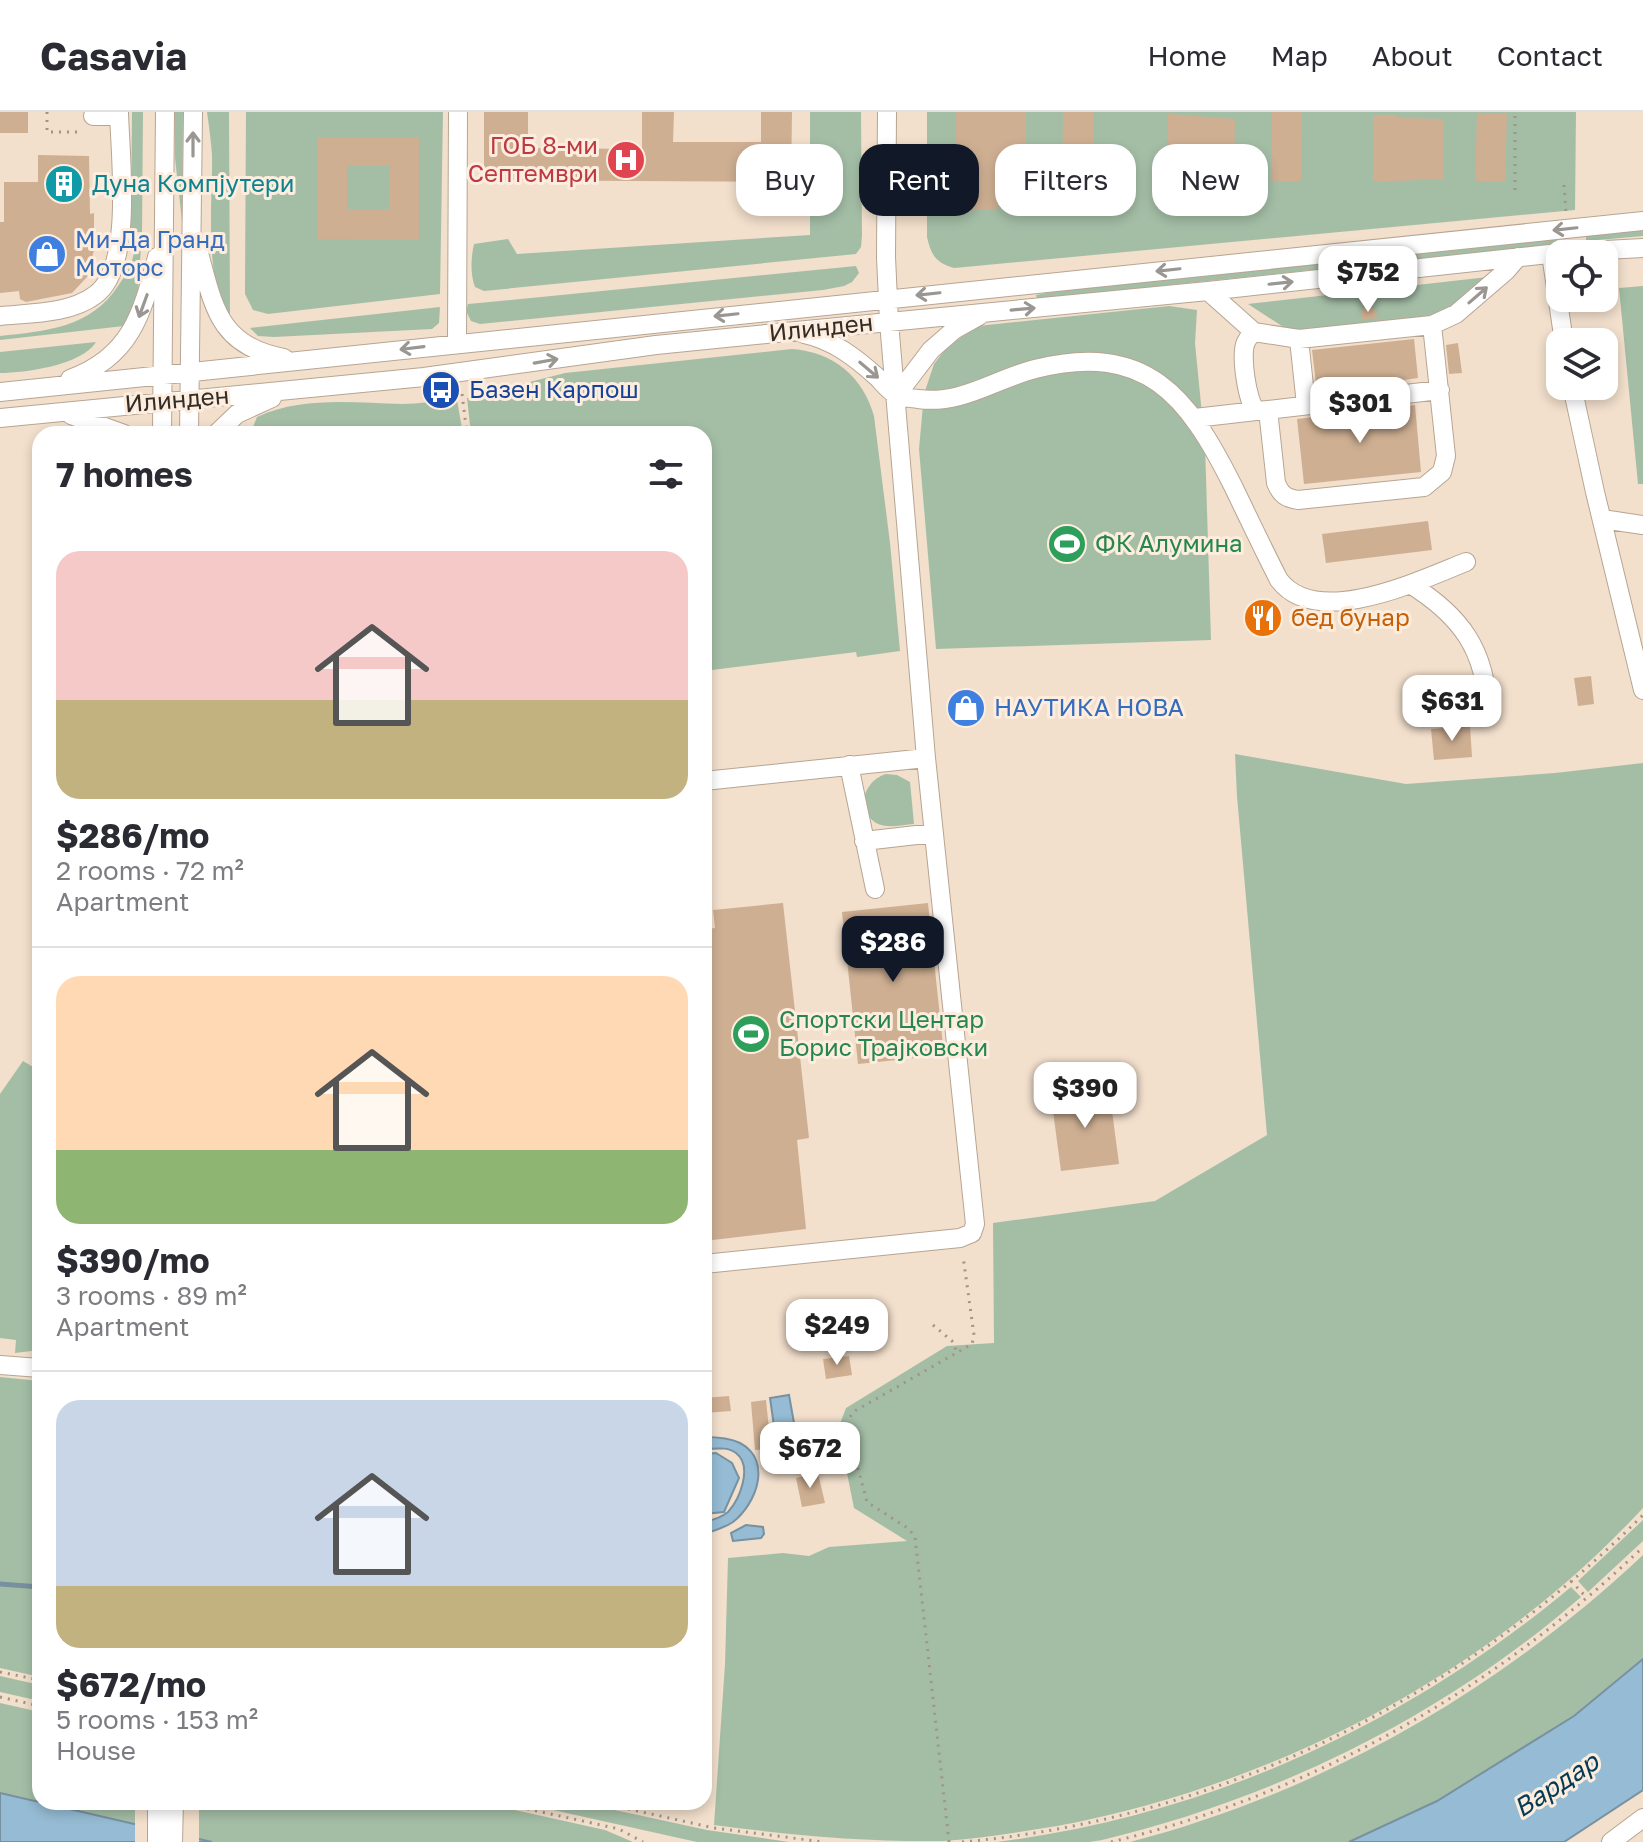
<!DOCTYPE html>
<meta charset="utf-8">
<style>
body{margin:0;font-family:"Golos Text",sans-serif;background:#f7f7f7;color:#2b2b33;height:100vh;display:flex;flex-direction:column;font-size:30px;white-space:nowrap}
*{box-sizing:border-box;margin:0}
p{font-size:26px;color:#7c7c81}
.icon{flex:none;width:44px;height:44px;fill:none;stroke:currentColor;stroke-width:2;stroke-linecap:round;stroke-linejoin:round}
.map{position:relative;flex:1;overflow:hidden}
.sheet{position:absolute;left:32px;top:314px;width:680px;height:1384px;display:flex;flex-direction:column;background:#fff;border-radius:24px;box-shadow:0 4px 12px #0003}
.sheet>*{flex:none}
.top-card{position:absolute;left:736px;top:32px;width:760px;height:72px;display:flex;gap:16px}
.fabs{position:absolute;left:1546px;top:128px;display:grid;gap:16px}
.fabs a{display:grid;place-items:center;width:72px;height:72px;border-radius:16px;background:#fff;box-shadow:0 4px 12px #0003;font-size:40px}
.price{position:absolute;translate:-50% -68px;padding:0 18px;border-radius:16px;background:#fff;color:#222;font-size:26px;line-height:52px;filter:drop-shadow(0 2px 4px #0008)}
.price::after{content:'';position:absolute;left:50%;top:48px;width:24px;height:18px;margin-left:-12px;background:inherit;clip-path:polygon(0 0,100% 0,50% 100%)}
.price.selected{background:#111827;color:#fff}
ul{padding:0;list-style:none}
li{display:grid;align-content:center;gap:16px;height:424px;padding:0 24px}
li+li{border-top:2px solid #e1e1e2}
li span{display:grid;place-items:center;height:248px;border-radius:24px;color:#555}
li>.icon{margin-inline-start:auto}
span .icon{width:144px;height:144px;fill:#fffc;stroke-width:1}
li b{font-size:34px}
h2{display:flex;justify-content:space-between;align-items:center;height:96px;padding:0 24px;font-size:34px}
.chip{padding:0 28px;border-radius:24px;background:#fff;box-shadow:0 4px 12px #0003;font-size:28px;line-height:72px}
.chip.selected{background:#111827;color:#fff}
header{display:flex;align-items:center;gap:48px;box-sizing:border-box;height:112px;padding:0 40px;background:#fff;border-bottom:2px solid #e1e1e2}
header strong{font-size:38px}
nav{display:flex;gap:44px;margin-inline-start:auto;font-size:28px}
.map>svg:first-child{display:block}
</style>
<header>
<strong>Casavia</strong>
<nav><a>Home</a><a>Map</a><a>About</a><a>Contact</a></nav>
</header>
<div class="map">
<svg width="1643" height="1730" viewBox="0 0 1643 1730">
<rect width="100%" height="100%" fill="#f2dfcc"/>
<!-- green -->
<path fill="#a4bea6" d="M132,0h11l-1,120h-11z
M175,0h8l-1,109 -7,-63z
M207,0h22l1,202c-27,-27 -17,-121 -18,-159 -1,-14 -3,-29 -5,-43z
M246,0h197l-3,182 -172,20 -15,-4 -8,-16v-7z
M810,0h51l1,124 -1,11 -5,7 -372,37 -9,-4c-5,-13 -4,-30 -1,-43l34,-5 9,15 293,-19z
M927,0h29v98h40l1,-32h29v-66h550l-1,98 -621,58c-18,-5 -23,-13 -27,-31z
M1643,116v8l-57,5v-7z
M1556,126l2,6 -521,55 -1,-4 36,-7z
M138,132l3,2 -3,47 -14,33 -124,14v-4c45,-5 91,-8 118,-50 9,-12 16,-25 17,-41z
M856,154l3,7 -7,9 -8,4 -21,4 -343,34 -9,-3 -5,-10 2,-7 11,-1z
M1488,165l-45,38 -149,19 -46,-30z
M1643,174v198h-5l-19,-196z
M1169,194l28,4 -2,33 10,102 6,195 -275,9 -17,-200 5,-55 10,-30 13,-17 31,-21z
M440,195l-1,16 -7,6 -158,8 -16,-1 -8,-8z
M96,230c-14,23 -71,31 -96,31v-21z
M792,237c42,3 71,28 82,67l16,127 10,108 -43,6 -1,-5 -152,19v-237h-233l-4,-36 98,-25z
M453,287l4,1 6,34h-213l7,-17c46,-21 96,-14 145,-13 17,0 34,-3 51,-5z
M1235,642l171,30 149,-11 88,-10v745c-153,165 -366,277 -586,318 -38,6 -76,13 -114,15 -78,1 -153,-6 -229,-16l11,-161 3,-106 55,-5 26,3 20,-9 78,-6 -53,-33 -16,-79 8,-21 101,-62 47,-3 -1,-120 162,-22 112,-66 -30,-339z
M886,662l11,1 13,7 4,42c-12,1 -27,5 -38,-1 -22,-14 -11,-43 10,-49z
M23,949l17,10v279l-25,3 1,-13 -16,-2v-244z
M0,1265l40,4v296l-40,-9z
M1643,1408v21l-55,51 -10,-11z
M1643,1443v104l-69,57 -137,85 -88,41h-219c194,-51 367,-150 513,-287z
M1571,1475l10,10c-136,118 -304,201 -479,243l-13,2h-92c213,-27 410,-118 574,-255z
M0,1564l40,9v16l-40,-9z
M0,1591l40,9v90h95v23l-135,-32z
M199,1690h280l126,28 28,12h-421l-13,-3z
M517,1690h61l129,28 82,12h-92z"/>
<!-- water -->
<path fill="#95bcd4" stroke="#7891a0" stroke-width="2" d="M789,1283l5,28 -20,3 -4,-28z
M704,1325c12,0 26,1 36,6 33,18 16,61 -7,79 -9,6 -20,9 -29,12v-12c9,-2 17,-4 24,-10 12,-13 25,-46 8,-59 -9,-7 -21,-4 -32,-4z
M716,1341l16,10 7,15 -15,34 -20,2v-60z
M746,1413l17,2 1,7 -3,4 -28,3 -2,-8z
M1643,1547v131l-79,52h-215l88,-41 137,-85z
M0,1681l212,49h-212z"/>
<!-- pier -->
<path fill="#f2dfcc" d="M135,1709l64,14v7h-64z"/>
<g fill="none" stroke-linecap="round" stroke-linejoin="round">
<!-- stream -->
<path stroke="#7891a0" stroke-width="5" d="M0,1472l40,3"/>
</g>
<!-- building -->
<path fill="#ceaf92" fill-rule="evenodd" d="M0,0h28v21h-28z
M484,0h44v36l114,1v-37h32l-1,30h88v-30h31l-1,70 -307,-2z
M956,0h70v66h-29v32h-41z
M1063,0h30v68h-31z
M1272,0h30l-1,69h-30z
M1477,1l30,1 -2,68 -30,-1z
M1168,2l67,5 -1,56 -28,-1v4h-15v3h-24z
M1373,3h24v3l47,1v60l-71,3z
M318,25h101v103l-101,-1zM347,54h43l-1,43h-42z
M38,43l51,1 1,58 4,-1v37l-7,27 -15,16 -46,9 -6,-3 -1,-8 -19,2v-71h4v-40h34z
M1368,194l8,4 1,8 -16,2v-10z
M1414,227l4,39 -101,14 -5,-42z
M1458,231l4,30 -13,1 -3,-29z
M1415,293l6,67 -117,12 -7,-65z
M1428,409l4,29 -106,13 -4,-29z
M1591,564l3,28 -16,2 -4,-28z
M1470,614l2,31 -38,3 -3,-31z
M783,791l26,235 -12,2 9,89 -102,12v-312l11,-1 -2,-18z
M928,791l16,152 -86,9 -16,-152z
M1109,976l10,76 -58,7 -10,-75z
M849,1244l3,19 -26,4 -3,-20z
M729,1284l2,15 -27,2v-15z
M766,1288l5,49 -16,1 -4,-48z
M818,1361l7,30 -23,4 -6,-29z"/>
<g fill="none" stroke-linecap="round" stroke-linejoin="round">
<defs>
<path id="minor" d="M93,4h26
M199,141c15,55 20,93 85,105
M1551,142l13,88
M1208,179l46,41 45,7 133,-14 24,-11 50,-43 12,-14
M0,204c30,-3 70,-2 95,-21 39,-27 25,-139 24,-183
M1254,220c-4,4 -6,5 -8,10 -6,12 1,59 10,69l12,-1 8,73c5,12 10,15 22,17l126,-13 18,-15 4,-16 -14,-131
M804,222c29,6 52,24 73,43 6,6 11,13 18,17 6,4 16,4 23,5 44,6 77,-20 117,-30 111,-28 153,27 198,117 15,31 30,63 46,94 38,50 141,0 187,-18
M1299,227l7,66
M457,230l1,-230
M70,267c61,-22 72,-65 87,-122
M1572,274l23,106 48,198
M0,280l1643,-171
M896,284l35,-46 23,-20 25,-14
M1268,298l172,-20
M71,303l53,19
M0,306l424,-41 232,-32 130,-13 422,-41 360,-39 75,-4
M1195,306l61,-7
M162,322l3,-322
M189,322l4,-322
M216,322l21,-20 35,-16
M1602,407l41,6
M1410,472c51,32 76,66 78,128
M849,653l26,124
M704,669l222,-23
M864,729l70,-8
M704,1152l256,-26 12,-5 3,-9 -49,-466 -37,-436 -3,-65 1,-145
M0,1253l40,3
M157,1730v-40
M173,1730l1,-40
M1611,1730l32,-24"/>
</defs>
<!-- minor casing -->
<use href="#minor" stroke="#b7a593" stroke-width="20"/>
<!-- path -->
<path stroke="#a19385" stroke-width="3" stroke-dasharray="2 6" stroke-linecap="butt" d="M47,0v20h36
M1564,73l2,28
M1515,78v-78
M462,282l5,40
M933,1213l19,16 5,11
M1571,1469l16,17
M0,1560l40,8
M0,1585l40,9
M496,1690l123,27 24,13
M597,1690l117,26 110,14
M949,1730l-34,-305 -6,-8 -42,-27 -21,-78 7,-12 119,-68 2,-9 -11,-79
M962,1730c260,-23 498,-144 681,-327
M1111,1730c202,-49 382,-151 532,-295"/>
<!-- minor -->
<use href="#minor" stroke="#fff" stroke-width="18"/>
</g>
<!-- one-way arrows -->
<defs><path id="oneway-shaft" d="M-6 0H5M1.5-3L5.5 0L1.5 3" fill="none" stroke-width="1.6" stroke-linecap="round" stroke-linejoin="round" transform="scale(2)"/></defs>
<g stroke="#9a9692">
<use href="#oneway-shaft" transform="translate(193 32) rotate(-90)"/>
<use href="#oneway-shaft" transform="translate(1565 117) rotate(174)"/>
<use href="#oneway-shaft" transform="translate(1168 158) rotate(174)"/>
<use href="#oneway-shaft" transform="translate(1281 171) rotate(-6)"/>
<use href="#oneway-shaft" transform="translate(928 182) rotate(174)"/>
<use href="#oneway-shaft" transform="translate(1478 183) rotate(-41)"/>
<use href="#oneway-shaft" transform="translate(143 194) rotate(110)"/>
<use href="#oneway-shaft" transform="translate(1023 197) rotate(-5)"/>
<use href="#oneway-shaft" transform="translate(726 203) rotate(174)"/>
<use href="#oneway-shaft" transform="translate(412 236) rotate(173)"/>
<use href="#oneway-shaft" transform="translate(546 249) rotate(-10)"/>
<use href="#oneway-shaft" transform="translate(869 258) rotate(40)"/>
</g>
<!-- icons -->
<defs>
<symbol id="hospital-disc" viewBox="-11 -11 22 22"><circle r="9.5" fill="#e0444e" stroke="#fdedde"/><path d="M-5-5h3v3.5h4V-5h3V5h-3V1.5h-4V5h-3Z" fill="#fff"/></symbol>
<symbol id="building-disc" viewBox="-11 -11 22 22"><circle r="9.5" fill="#0f9aa8" stroke="#fdedde"/><path d="M-4-6H4V6H1V3H-1V6H-4ZM-2.5-4.3h1.7v1.8h-1.7ZM.8-4.3h1.7v1.8H.8ZM-2.5-1h1.7V.8h-1.7ZM.8-1h1.7V.8H.8Z" fill="#fff"/></symbol>
<symbol id="shop-disc" viewBox="-11 -11 22 22"><circle r="9.5" fill="#3f7fe0" stroke="#fdedde"/><path d="M-5-2.5h2.3a2.7 3.5 0 0 1 5.4 0H5L5.5 6h-11ZM-1.5-2.5h3a1.5 2.3 0 0 0-3 0Z" fill="#fff"/></symbol>
<symbol id="bus-disc" viewBox="-11 -11 22 22"><circle r="9.5" fill="#1a4fb4" stroke="#fdedde"/><path d="M-5-6H5V4H4V6H2V4H-2V6H-4V4H-5ZM-3.5-4V0h7V-4ZM-3.5 1.2v1.5H-2V1.2ZM2 1.2v1.5H3.5V1.2Z" fill="#fff"/></symbol>
<symbol id="stadium-disc" viewBox="-11 -11 22 22"><circle r="9.5" fill="#2e9e5b" stroke="#fdedde"/><path d="M0-5a6.5 5 0 1 0 0 10a6.5 5 0 1 0 0-10ZM-3.5-1.8h7v3.6h-7Z" fill="#fff"/></symbol>
<symbol id="restaurant-disc" viewBox="-11 -11 22 22"><circle r="9.5" fill="#e8710a" stroke="#fdedde"/><path d="M-5-6h1v4h1v-4h1v4h1v-4h1v5L-1.5 .5V6h-2V.5L-5-1ZM5-6V6H3V1.5H1.5Q1.5-4 5-6Z" fill="#fff"/></symbol>
</defs>
<g fill-rule="evenodd">
<use href="#hospital-disc" x="604" y="26" width="44" height="44"/>
<use href="#building-disc" x="42" y="50" width="44" height="44"/>
<use href="#shop-disc" x="25" y="120" width="44" height="44"/>
<use href="#bus-disc" x="419" y="256" width="44" height="44"/>
<use href="#stadium-disc" x="1045" y="410" width="44" height="44"/>
<use href="#restaurant-disc" x="1241" y="484" width="44" height="44"/>
<use href="#shop-disc" x="944" y="574" width="44" height="44"/>
<use href="#stadium-disc" x="729" y="900" width="44" height="44"/>
</g>
<g text-anchor="middle" stroke-width="6" stroke-linejoin="round" paint-order="stroke">
<!-- health labels -->
<g font-size="24" fill="#be3a42" stroke="#fdedde" text-anchor="end">
<text x="598" y="42">ГОБ 8-ми<tspan x="598" dy="28">Септември</tspan></text>
</g>
<!-- culture labels -->
<g font-size="24" fill="#0d838f" stroke="#fdedde" text-anchor="start">
<text x="92" y="80">Дуна Компјутери</text>
</g>
<!-- shop labels -->
<g font-size="24" fill="#366cbe" stroke="#fdedde" text-anchor="start">
<text x="75" y="136">Ми-Да Гранд<tspan x="75" dy="28">Моторс</tspan></text>
<text x="994" y="604">НАУТИКА НОВА</text>
</g>
<!-- street labels -->
<g font-size="24" fill="#342d26" stroke="#fdedde">
<text transform="translate(821 216) rotate(-6)" y="8">Илинден</text>
<text transform="translate(177 288) rotate(-5)" y="8">Илинден</text>
</g>
<!-- transit labels -->
<g font-size="24" fill="#164399" stroke="#fdedde" text-anchor="start">
<text x="469" y="286">Базен Карпош</text>
</g>
<!-- leisure labels -->
<g font-size="24" fill="#27864d" stroke="#fdedde" text-anchor="start">
<text x="1095" y="440">ФК Алумина</text>
<text x="779" y="916">Спортски Центар<tspan x="779" dy="28">Борис Трајковски</tspan></text>
</g>
<!-- food labels -->
<g font-size="24" fill="#c56008" stroke="#fdedde" text-anchor="start">
<text x="1291" y="514">бед бунар</text>
</g>
<!-- water labels -->
<g font-size="26" font-style="italic" fill="#053b54" stroke="#fdedde">
<text transform="translate(1556 1673) rotate(-33)" y="9">Вардар</text>
</g>
</g>
</svg>
<div class="fabs">
<a><svg class="icon" aria-label="locate" viewBox="0 0 24 24"><circle cx="12" cy="12" r="6"/><path d="M12 2v4M12 18v4M2 12h4M18 12h4"/></svg></a>
<a><svg class="icon" aria-label="layers" viewBox="0 0 24 24"><path d="M12 4l9 5-9 5-9-5zM3 14l9 5 9-5"/></svg></a>
</div>
<b class="price" style="left:1368px;top:202px">$752</b>
<b class="price" style="left:1360px;top:333px">$301</b>
<b class="price" style="left:1452px;top:631px">$631</b>
<b class="price selected" style="left:893px;top:872px">$286</b>
<b class="price" style="left:1085px;top:1018px">$390</b>
<b class="price" style="left:837px;top:1255px">$249</b>
<b class="price" style="left:810px;top:1378px">$672</b>
<div class="top-card">
<a class="chip">Buy</a>
<a class="chip selected">Rent</a>
<a class="chip">Filters</a>
<a class="chip">New</a>
</div>
<section class="sheet">
<h2>7 homes<svg class="icon" aria-label="filters" viewBox="0 0 24 24"><path d="M4 7h16M4 17h16"/><circle cx="9" cy="7" r="2"/><circle cx="15" cy="17" r="2"/></svg></h2>
<ul>
<li><span style="background:linear-gradient(#f6c9c9 60%,#c2b280 0)"><svg class="icon" aria-label="home" viewBox="0 0 24 24"><path d="M3 11l9-7 9 7M6 9v11h12V9"/></svg></span><div><b>$286/mo</b><p>2 rooms · 72 m²</p><p>Apartment</p></div></li>
<li><span style="background:linear-gradient(#ffd9b3 70%,#8fb573 0)"><svg class="icon" aria-label="home" viewBox="0 0 24 24"><path d="M3 11l9-7 9 7M6 9v11h12V9"/></svg></span><div><b>$390/mo</b><p>3 rooms · 89 m²</p><p>Apartment</p></div></li>
<li><span style="background:linear-gradient(#c9d6e8 75%,#c2b280 0)"><svg class="icon" aria-label="home" viewBox="0 0 24 24"><path d="M3 11l9-7 9 7M6 9v11h12V9"/></svg></span><div><b>$672/mo</b><p>5 rooms · 153 m²</p><p>House</p></div></li>
</ul>
</section>
</div>
